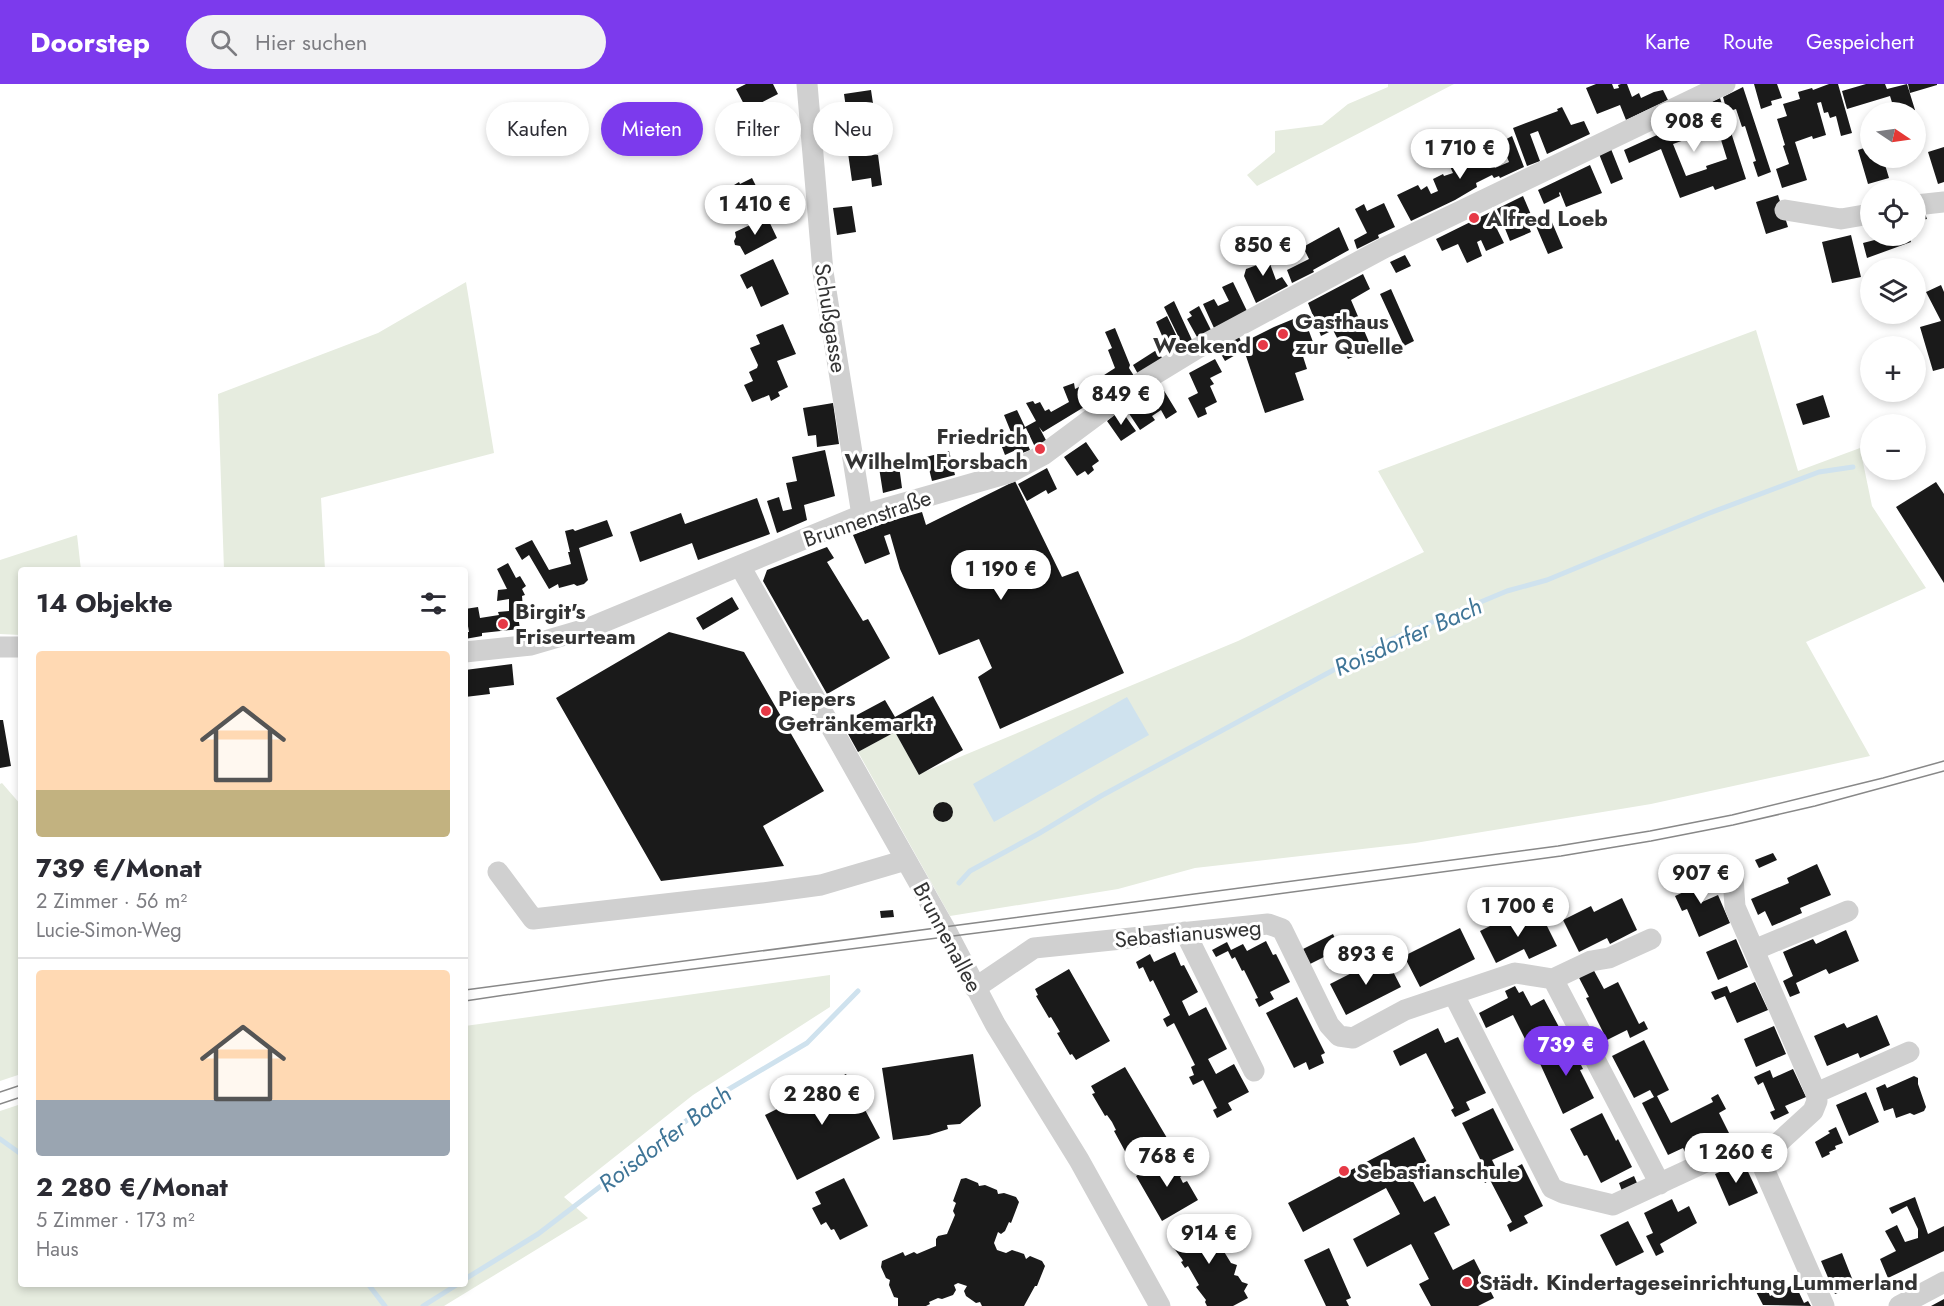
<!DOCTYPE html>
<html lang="de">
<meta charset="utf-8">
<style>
body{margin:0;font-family:Jost,sans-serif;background:#f2f2f3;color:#2b2b33;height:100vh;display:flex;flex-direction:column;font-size:22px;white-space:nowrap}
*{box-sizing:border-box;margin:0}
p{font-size:20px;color:#7c7c81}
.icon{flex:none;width:33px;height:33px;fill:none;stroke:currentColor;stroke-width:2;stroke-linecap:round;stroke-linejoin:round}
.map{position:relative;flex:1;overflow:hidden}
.panel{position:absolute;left:18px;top:483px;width:450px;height:720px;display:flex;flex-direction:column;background:#fff;border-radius:6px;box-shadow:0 3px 9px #0003}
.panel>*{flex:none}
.banner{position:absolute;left:486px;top:18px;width:570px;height:54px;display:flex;gap:12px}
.needle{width:39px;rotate:103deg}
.controls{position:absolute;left:1860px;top:18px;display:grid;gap:12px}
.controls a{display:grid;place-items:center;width:66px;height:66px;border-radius:50%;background:#fff;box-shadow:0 3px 9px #0003;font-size:30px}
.price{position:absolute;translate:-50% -51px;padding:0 14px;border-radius:21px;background:#fff;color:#222;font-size:20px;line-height:39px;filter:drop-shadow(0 2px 3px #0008)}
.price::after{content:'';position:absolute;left:50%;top:36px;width:18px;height:14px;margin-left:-9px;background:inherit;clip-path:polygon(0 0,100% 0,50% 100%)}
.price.current{background:#7c3aed;color:#fff}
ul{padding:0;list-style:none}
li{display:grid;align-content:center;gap:12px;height:318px;padding:0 18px}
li+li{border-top:2px solid #e1e1e2}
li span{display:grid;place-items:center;height:186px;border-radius:6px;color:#555}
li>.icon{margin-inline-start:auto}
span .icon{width:108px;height:108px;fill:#fffc;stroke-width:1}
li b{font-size:26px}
h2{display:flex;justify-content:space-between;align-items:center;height:72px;padding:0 18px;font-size:26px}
.tag{padding:0 21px;border-radius:27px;background:#fff;box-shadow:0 3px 9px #0003;font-size:21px;line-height:54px}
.tag.current{background:#7c3aed;color:#fff}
header{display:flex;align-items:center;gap:36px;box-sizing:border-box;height:84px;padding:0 30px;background:#7c3aed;color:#fff}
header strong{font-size:28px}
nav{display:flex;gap:33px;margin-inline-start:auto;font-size:21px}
.search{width:420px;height:54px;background:#f2f2f3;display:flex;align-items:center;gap:15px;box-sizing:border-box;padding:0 21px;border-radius:33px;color:#7c7c81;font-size:22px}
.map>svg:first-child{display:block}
</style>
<header>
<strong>Doorstep</strong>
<div class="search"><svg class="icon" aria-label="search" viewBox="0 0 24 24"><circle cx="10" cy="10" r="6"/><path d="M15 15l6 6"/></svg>Hier suchen</div>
<nav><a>Karte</a><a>Route</a><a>Gespeichert</a></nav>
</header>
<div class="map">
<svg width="1944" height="1222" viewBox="0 0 1944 1222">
<rect width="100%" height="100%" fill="#fff"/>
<!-- green -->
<path fill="#e6ecdf" d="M1388,0h66l-197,102 -10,-11 28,-23v-21l47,-6 26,-21 40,-17z
M466,198l28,171 -173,45 4,72h-101l-6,-176 160,-61z
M1756,246l42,141 62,-23 12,58 54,82 -120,54 64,114 -219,48 -236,39 -220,25 -77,21 -168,27 -92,-164 37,-20 24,42 319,-133 186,-89 -46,-81z
M77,451l4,35h-60v65l-21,-1v-74z
M2,699l19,22v269l-21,7v-297z
M830,891v32l-137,88 -129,102 24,21 -144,88h-444v-195l21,-7v180h444v-258z"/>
<!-- water -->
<path fill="#cfe2ee" d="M1127,613l22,38 -155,87 -21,-38z"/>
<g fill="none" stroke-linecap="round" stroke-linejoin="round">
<!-- stream -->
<path stroke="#cfe2ee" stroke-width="5" d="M959,799l11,-12 68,-37 63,-38 286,-155 120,-50 40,-11 160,-66 112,-42 34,-5
M0,1055l21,15
M465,1195l73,-45 186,-142 83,-49 51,-52
M368,1200l17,22
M423,1222l35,-22"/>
</g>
<!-- building -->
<path fill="#1a1a1a" d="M746,0h27l5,10 -31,16 -11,-21z
M1596,0h16l2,5 5,-1 -1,-3 3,-1h6l5,13 7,-4 2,5 13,-6 9,-2 5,10 -42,20 -6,-15 -23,9 -11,-26z
M1754,0h23l5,14 -11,3 1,4 -11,4z
M1829,0h9l14,49 -11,3 -5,-20 -6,2 -2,-6 -4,1 -3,-11 -4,1 9,32 -13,4 -1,-3 -17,6 12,38 -25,8 -6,-19 13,-5 -6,-18 2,-1 -8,-26 10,-3 -4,-12 17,-5 -2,-7 14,-4 1,2z
M1866,0h19l2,5 20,-5 8,26 -8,2h-12l-5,-16 -43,13 -5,-18z
M1908,0h29v1l-27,8z
M1743,3l28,85 -13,5 -5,-15 3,-1 -11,-35 -3,1 -6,-18 -9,3 -4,-15z
M871,6l4,27 -27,5 -4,-28z
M1720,14l26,81 -31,11 -2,-4 -33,12 -19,-49 -32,14 -5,-13 33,-15 -3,-6 33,-15 7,16 -5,2 1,6 -17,6 13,32 21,-7 -1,-3 21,-7 -11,-35 -5,2 -6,-21z
M1562,23l9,18 13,-4 6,13 -43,20 -9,-23 -8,3 10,27 -13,5 -14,-38 45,-17 -1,-2z
M1512,52l12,31 -24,11 -1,-2 -5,2 -2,-3 -16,8 1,4 -22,13 -44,21 -14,-26 21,-10 3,5 6,-4 4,8 7,-3 -5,-12 10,-5 1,2 9,-3 -5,-11 27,-11 -2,-4 9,-5 13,26 14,-6 -8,-20z
M1870,62v12h13l6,20 -21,6 -10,-34z
M1944,63v35l-6,2 -10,-32z
M862,64l1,3 6,-1v3l9,2 4,30 -10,2 -1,-9 -19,3 -4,-28 9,-1v-3z
M1611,65l12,30 -12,5 -12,-30z
M1590,81l12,28 -36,14 -6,-15 -1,1 1,3 -16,8 -6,-14z
M752,94l11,22 -33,16 -1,-2 -3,2 -4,-9 3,-1 -6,-12 20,-12 1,2z
M1778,111l10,32 -22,7 -10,-32z
M1523,112l9,21 -6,3 5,12 -21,9 -6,-15 -7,3 7,14 -18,8 -5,-11 -4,2 5,14 -15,7 -9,-19 -16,7 -6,-12z
M1384,119l11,24 -17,8 1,3 -22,11 -3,-9 13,-7 -12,-24 9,-5 3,7z
M852,122l4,26 -19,3 -4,-27z
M1923,124l4,11 -11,2v-12z
M1548,129l15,35 -15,6 -15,-35z
M767,133l10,21 -32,17 -5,-9 -5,-1 -1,-4 2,-4 -1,-5z
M1339,143l10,23 -36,20 1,2 -22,11 -5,-13 22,-11 -6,-12z
M1851,151l10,42 -29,6 -10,-41z
M1890,152h19l2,6 -44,16 -4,-15z
M1263,161l13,35 6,-3 6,9 -32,17 -12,-27 2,-7 11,-4 -6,-15z
M1405,171l6,11 -15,7 -6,-11z
M773,175l16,35 -28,13 -9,-21 -5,3 -7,-14z
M1363,190l7,15 -19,11 21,49 -24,10 -15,-29 -12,6 -13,-33z
M1233,198l14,29 -33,17 -11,-24 11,-5 4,7 11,-5 -7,-14z
M1941,201l3,7v76l-11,3 -13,-44 21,-6 -15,-29z
M1391,205l23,52 -10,5 -24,-52z
M1174,217l18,39 -9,6 -19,-39z
M1199,222l12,24 -14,7 -10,-18 5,-3 -3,-4z
M1303,231l10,27 -13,5 7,22 -12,4 9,27 -39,13 -21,-63 -19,11 -7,-12 21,-12 3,6 32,-16z
M1167,232l13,27 -20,11 2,4 -24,16 -5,-9 25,-16 -4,-7 9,-4 -7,-16z
M783,240l13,30 -19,7 11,26 -10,5 2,4 -9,5 -2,-6 -17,7 -8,-17 9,-4 -4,-9 8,-4 1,-3 -8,-17 10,-4 -4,-9z
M1115,244l15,37 -1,3 5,8 -24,14 -9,-13 14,-9 -7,-18 4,-2 -7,-16z
M1215,275l7,13 -12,6 4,6 -4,2 7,16 -12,6 2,6 -9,4 -10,-20 10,-5 -9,-20z
M1074,299l1,6 4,-2 2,8 6,-4 7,10 -51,31 -4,-5 8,15 -12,5 -9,-19 -4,2 8,20 -10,4 -2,-5 -13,6 -5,-13 13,-5 -9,-22 13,-5 8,17 11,-6 -10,-18 7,-2 2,3 5,-2 5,9 4,-2 2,3 18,-10 -6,-15z
M1163,305l14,23 -11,7 -5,-9 -9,6 3,4 -15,10 -14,-21 15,-10 2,3z
M1823,311l7,22 -27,8 -7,-21z
M833,319l6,41 -22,3 -1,-12 -8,1 -5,-28z
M1121,326l15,21 -15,10 -14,-20z
M1086,358l13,19 -7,5 2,4 -6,5 -3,-4 -8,5 -13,-19z
M825,366l10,46 -31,9 3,15 -30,13 -10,-32 12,-4 4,14 9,-2 -6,-26 11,-2 -5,-24z
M949,367l6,24 -23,6 -6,-24z
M898,374l4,30 -19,5 -5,-32z
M1047,384l10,21 -9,5 -2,-4 -19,11 -9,-17z
M1015,397l47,96 16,-6 46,102 -124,56 -22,-52 14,-9 -13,-29 -40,16 -39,-86 -10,-35 -6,2 6,18 -25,10 -12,-29 34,-13 35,-10 4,13z
M1936,398l8,12v89l-48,-76z
M757,414l13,36 -72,26 -6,-17 -52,19 -10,-30 51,-19 4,11z
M607,436l6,16 -34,12 9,32 -4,4 -7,2 -3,-2 -15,4 -1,-4 -9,5 -20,-34 -7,5 -7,-12 17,-8 17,30 22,-6 -3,-12h2l-5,-21 8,-2 2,2z
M827,463l7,11 -7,4 36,59 5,-2 22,39 -63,36 -64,-113 4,-11z
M508,479l8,15 4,-2 6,10 -4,3 3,6 -3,1 1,12 -6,1 3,20 -38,4v3l-17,3v-7h4l-4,-23 13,-2 2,11 19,-3 -1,-3 11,-1v-12l-12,2 1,-11 9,-1 -10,-20z
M732,513l7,12 -36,21 -7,-12z
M669,548l75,20 80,139 -61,35 21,40 -123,15 -105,-183z
M512,580l2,21 -25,3 1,6 -25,3v-27z
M933,612l30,54 -44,25 -24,-43 -37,20 -16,-29 43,-23 10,17z
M0,636h3l8,46 -11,2z
M933 728a10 10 0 1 1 20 0a10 10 0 1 1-20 0Z
M1773,769l4,7 -18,8 -4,-8z
M1817,780l14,31 -31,13 2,5 -30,13 -7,-15 -7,4 -7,-16 38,-16 -2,-5z
M1699,783l7,15 -10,5 6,15 16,-7 12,28 -31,14 -12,-28 -5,2 -7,-15 13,-6 -7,-15z
M1622,814l15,32 -27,14 -3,-6 -28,14 -16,-32 28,-14 3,6z
M893,826l1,7 -13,1 -1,-7z
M1541,830l16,32 -28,13 -5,-10 -28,14 -16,-32 28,-14 5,11z
M1460,844l15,31 -55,28 -16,-31z
M1846,846l13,31 -30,13 -3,-5 -30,14 4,10 -10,4 -7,-16 10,-5 -10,-24 30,-13 3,5z
M1333,850l7,15 -30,15 -7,-15z
M1736,855l12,28 -30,13 -12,-28z
M1266,857l7,14 3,-1 14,28 -20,10 4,7 -15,8 -4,-8 3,-1 -14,-28 -2,1 -7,-14 -3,2 -4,-8 -12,6 -4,-7 15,-8 4,8 12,-6 4,7z
M1175,868l6,14 3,-1 14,27 -16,9 7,15 17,-9 21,42 -19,10 8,15 18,-10 15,28 -21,11 4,7 -15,8 -4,-8 4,-2 -14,-28 -10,5 -4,-8 5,-2 -3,-8 4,-2 -21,-42 -7,4 -4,-8 7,-4 -17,-35 -3,2 -7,-15 -4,2 -3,-7 14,-8 4,8z
M1385,872l16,31 -55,28 -16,-31z
M1592,883l12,22 14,-7 21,42 5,-3 4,8 -18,9 -3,-8 -20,10 -21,-42 3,-1 -12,-23z
M1069,885l41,72 -34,19 -4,-6 -2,1 -13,-22 3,-1 -9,-15 -2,1 -13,-22 2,-1 -3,-6z
M1755,898l13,28 -31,13 -12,-27 -10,4 -4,-8 16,-6 3,7z
M1515,902l4,7 4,-2 8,15 13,-7 15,28 -32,16 -14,-28 -27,13 -7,-15 29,-15 -3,-7z
M1297,913l28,56 -4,2 3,8 -15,7 -3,-8 -12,6 -28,-55z
M1877,931l13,30 -30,13 -2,-5 -31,13 -13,-30 30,-13 3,5z
M1774,942l12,28 -30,13 -12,-28z
M1438,944l7,15 13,-6 28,56 -20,9 4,8 -15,7 -4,-7 3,-2 -28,-55 -26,13 -7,-15z
M1644,956l25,50 -12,6 14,27 42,-21 -2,-4 7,-4 8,15 -7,4 10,20 -43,21 -3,-6 -15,7 -26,-52 12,-6 -4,-7 -16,8 -22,-42z
M1569,957l14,28 -3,1 14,28 -31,16 -26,-57z
M973,970l8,52 -21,18 -13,1 1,4 -19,6 -36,5 -11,-72z
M1125,983l42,71 -35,20 -3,-6 -3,1 -12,-22 2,-1 -4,-8 -5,-7 -2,1 -13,-22 3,-1 -4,-7z
M1793,985l13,28 -21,9 4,7 -15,7 -4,-8 5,-2 -12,-28 -5,3 -4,-8 16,-7 3,8z
M846,990l34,64 -83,42 -32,-65 32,-16 -2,-4 17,-9 2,4z
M1914,992l4,2v6l8,23 -2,4 -10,4 -4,-2 -14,5 -3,-10 -9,3 -8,-23 9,-4 2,4z
M1866,1008l13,30 -30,14 -13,-31z
M1493,1024l21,42 -22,10 8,16 22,-12 21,42 -19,10 4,7 -18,9 -3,-7 5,-3 -22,-42 -5,3 -4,-8 -3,-7 5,-3 -21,-42z
M1602,1029l14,28 2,-2 14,28 -31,16 -14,-28 -3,1 -14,-27z
M1836,1043l7,16 -8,3 1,3 -7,3 1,2 -8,4 -7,-16 15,-9 -2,-2z
M1414,1053l15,29 -19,10 14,26 11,-6 15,29 -16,8 19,37 21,-11 20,39 -16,8h-47l-12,-22 10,-5 -18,-35 -44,23 -14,-28 47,-25 -14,-26 -83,44 -15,-29z
M1171,1071l12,20 -3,2 3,6 4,-2 11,19 -36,21 -26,-45z
M1743,1077l15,32 -29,13 -14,-32z
M1634,1092l3,7 -15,8 -3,-8z
M844,1094l24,48 -28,14 -6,-11 -3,1 -5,-8 -5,3 -9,-17 9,-4 -6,-12z
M966,1094l12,5 1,3 6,-1 12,5 1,4 6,-1 12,4 3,5 -8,21 -2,-1 -4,9 -4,3 -3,-2 -4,11 3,7 9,3 6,-3 12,4 2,5 4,-3 12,5 3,5 -8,20h-2l-11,20h-42l-2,-4 -4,1 -10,-7 -2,-5 3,-5 -9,-3 -4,2 2,5 -3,5 -11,4 -4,-1 -9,4 1,2 -4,2h-28v-8l-4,-1 -5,-12 1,-5 -4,-2 -5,-11 1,-6 21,-9 2,4 9,-4 3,2 19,-8v-7l2,-3 9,-2 8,-19 -2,-4 3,-8 -3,-2 8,-22z
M1915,1113l13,37 16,-8v25l-56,27 -8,-19 16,-8 -11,-20 12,-6 8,17 13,-4v-9l-11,-23 -15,8 -3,-6z
M1672,1115l6,13 11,-6 8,17 -37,21 4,8 -8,4 -10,-20 7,-3 -9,-20z
M1202,1134l4,7 2,-1 6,1 -2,6 4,6 -1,4 10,3 -2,6 8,13 6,2 -3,10 4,1 4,6 6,2 -4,7 4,7 -15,8h-26l-2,-4 1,-2 -10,-13 3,-2 -11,-19 -3,2 -4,-6 2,-1 -1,-2 -9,-12 2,-1 -6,-9z
M1628,1137l16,31 -28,14 -16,-31z
M1329,1164l22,50 -5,2 3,6h-23l-22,-46z
M1842,1169l13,33 -20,8 -14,-33z
M1764,1197l6,15 25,-12 9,19 4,-2 3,5 -48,-1 -10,-19z
M1944,1215v7h-13z"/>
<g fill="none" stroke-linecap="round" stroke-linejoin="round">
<!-- minor -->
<path stroke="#d0d0d0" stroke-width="21" d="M807,0l16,188 39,243
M1916,121l28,-3
M1785,126l56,9 29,-5
M740,482l209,370 46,88 84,136 81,146
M0,563h21
M465,568l66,-7 58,-17 273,-113 147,-42 34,-18 94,-70 59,-36 188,-101 341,-164
M498,788l35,47 229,-26 59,-8 85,-25
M1733,793l2,30 81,186 1,8 -4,10 -47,43 -2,15 60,137
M1185,848l69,139
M1754,866l94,-39
M1553,895l107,205
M975,904l59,-40 234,-24 14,5 47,96 10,11 14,2 52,-28 110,-37 38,6 38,-18 18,-3 42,-19
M1454,911l98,193 11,5 50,12 125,-58h19l9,7
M1816,1009l93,-41
M1899,1222l45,-24"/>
<!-- tram -->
<path stroke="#888" stroke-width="1.5" d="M465,906l1093,-144 92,-15 82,-16 151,-37 61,-17
M465,917l142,-21 573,-73 381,-51 90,-15 82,-16 82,-19 129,-35
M0,1008l21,-7
M0,1020l21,-7"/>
</g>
<!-- markers -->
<g fill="#e63946" stroke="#fff" stroke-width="2">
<circle cx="1474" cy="134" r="6"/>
<circle cx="1283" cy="250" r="6"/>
<circle cx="1263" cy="261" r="6"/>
<circle cx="1040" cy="365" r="6"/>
<circle cx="503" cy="540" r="6"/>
<circle cx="766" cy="627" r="6"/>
<circle cx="1344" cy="1087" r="6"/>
<circle cx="1467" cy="1198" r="6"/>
</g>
<g text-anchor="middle" stroke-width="6" stroke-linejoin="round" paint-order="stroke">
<!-- poi labels -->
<g font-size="22" font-weight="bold" fill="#333" stroke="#fff" text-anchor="start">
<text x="1486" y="142">Alfred Loeb</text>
<text x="1295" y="245">Gasthaus<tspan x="1295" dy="25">zur Quelle</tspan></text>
<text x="1251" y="269" text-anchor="end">Weekend</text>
<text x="1028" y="360" text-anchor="end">Friedrich<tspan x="1028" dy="25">Wilhelm Forsbach</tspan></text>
<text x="515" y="535">Birgit's<tspan x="515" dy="25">Friseurteam</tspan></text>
<text x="778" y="622">Piepers<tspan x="778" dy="25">Getränkemarkt</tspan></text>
<text x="1356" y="1095">Sebastianschule</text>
<text x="1479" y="1206">Städt. Kindertageseinrichtung Lummerland</text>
</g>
<!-- street labels -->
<g font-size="22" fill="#333" stroke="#fff">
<text transform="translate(831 234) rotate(81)" y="8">Schußgasse</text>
<text transform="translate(867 434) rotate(-19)" y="8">Brunnenstraße</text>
<text transform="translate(1188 849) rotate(-5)" y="8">Sebastianusweg</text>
<text transform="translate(948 853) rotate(62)" y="8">Brunnenallee</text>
</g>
<!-- water labels -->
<g font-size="24" font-style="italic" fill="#3f7597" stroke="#fff">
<text transform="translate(1408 553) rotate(-24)" y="8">Roisdorfer Bach</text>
<text transform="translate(665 1055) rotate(-37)" y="8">Roisdorfer Bach</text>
</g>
</g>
</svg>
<div class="controls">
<a><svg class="needle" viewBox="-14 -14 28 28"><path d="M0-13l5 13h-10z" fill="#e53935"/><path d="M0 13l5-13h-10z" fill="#7c7c81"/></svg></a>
<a><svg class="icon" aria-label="locate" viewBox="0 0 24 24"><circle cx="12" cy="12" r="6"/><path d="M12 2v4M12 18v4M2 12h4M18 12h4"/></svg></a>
<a><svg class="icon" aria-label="layers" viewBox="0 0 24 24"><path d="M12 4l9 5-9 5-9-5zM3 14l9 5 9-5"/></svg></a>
<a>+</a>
<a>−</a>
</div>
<b class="price" style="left:1694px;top:69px">908 €</b>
<b class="price" style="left:1460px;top:96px">1 710 €</b>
<b class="price" style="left:755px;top:152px">1 410 €</b>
<b class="price" style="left:1263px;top:193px">850 €</b>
<b class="price" style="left:1121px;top:342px">849 €</b>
<b class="price" style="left:1001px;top:517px">1 190 €</b>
<b class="price" style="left:1701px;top:821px">907 €</b>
<b class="price" style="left:1518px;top:854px">1 700 €</b>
<b class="price" style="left:1366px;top:902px">893 €</b>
<b class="price current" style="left:1566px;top:993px">739 €</b>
<b class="price" style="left:822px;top:1042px">2 280 €</b>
<b class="price" style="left:1736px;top:1100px">1 260 €</b>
<b class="price" style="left:1167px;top:1104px">768 €</b>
<b class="price" style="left:1209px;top:1181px">914 €</b>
<div class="banner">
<a class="tag">Kaufen</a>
<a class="tag current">Mieten</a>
<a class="tag">Filter</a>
<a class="tag">Neu</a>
</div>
<section class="panel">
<h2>14 Objekte<svg class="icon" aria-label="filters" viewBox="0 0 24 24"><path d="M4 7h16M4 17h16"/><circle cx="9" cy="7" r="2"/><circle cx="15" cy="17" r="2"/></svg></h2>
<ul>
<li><span style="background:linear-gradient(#ffd9b3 75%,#c2b280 0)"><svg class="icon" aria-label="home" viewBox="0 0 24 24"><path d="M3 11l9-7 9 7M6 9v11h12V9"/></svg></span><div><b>739 €/Monat</b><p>2 Zimmer · 56 m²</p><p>Lucie-Simon-Weg</p></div></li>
<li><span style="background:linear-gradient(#ffd9b3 70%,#9aa5b1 0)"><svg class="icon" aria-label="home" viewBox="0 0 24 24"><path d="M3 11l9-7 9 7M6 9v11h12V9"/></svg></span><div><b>2 280 €/Monat</b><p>5 Zimmer · 173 m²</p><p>Haus</p></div></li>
</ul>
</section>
</div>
